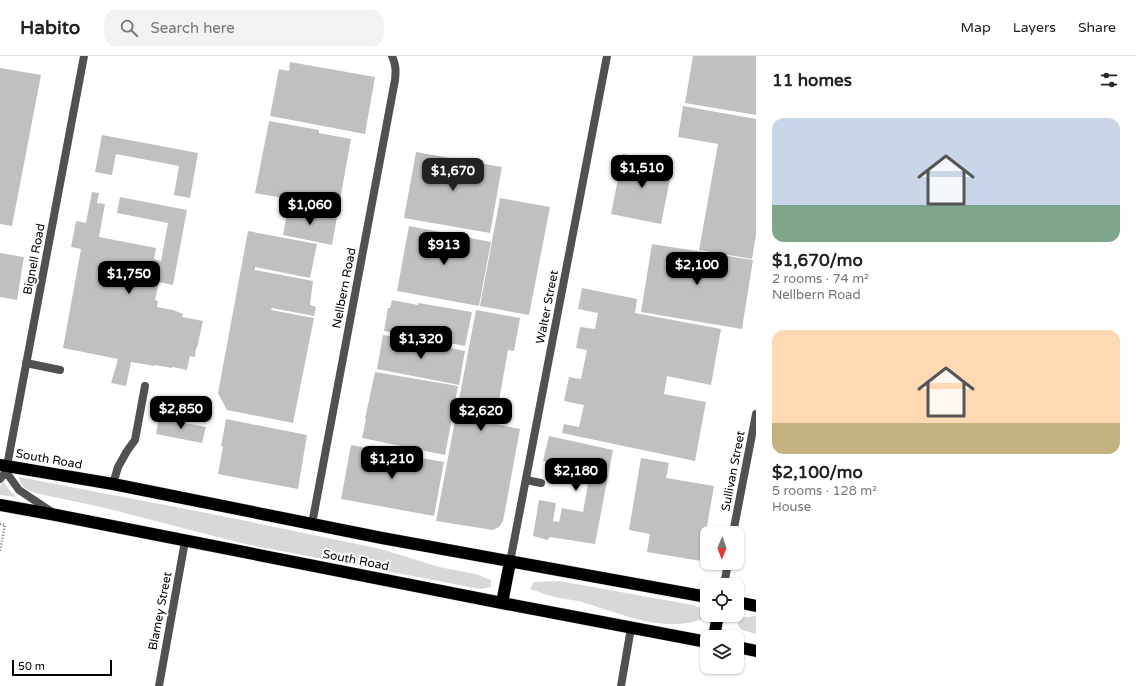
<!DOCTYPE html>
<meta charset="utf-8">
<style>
body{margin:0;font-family:"Varela Round",sans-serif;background:#f2f2f2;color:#222;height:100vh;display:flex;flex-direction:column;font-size:15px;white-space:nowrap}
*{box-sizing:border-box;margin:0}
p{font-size:13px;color:#767676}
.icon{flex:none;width:22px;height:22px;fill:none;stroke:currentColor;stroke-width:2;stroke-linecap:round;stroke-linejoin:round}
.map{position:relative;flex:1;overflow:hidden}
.sheet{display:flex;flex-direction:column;background:#fff;width:380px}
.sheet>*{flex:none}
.needle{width:26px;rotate:181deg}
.buttons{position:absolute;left:700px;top:470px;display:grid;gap:8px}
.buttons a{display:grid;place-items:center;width:44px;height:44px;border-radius:8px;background:#fff;box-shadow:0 1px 3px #0004;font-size:20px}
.scale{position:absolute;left:12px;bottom:10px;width:100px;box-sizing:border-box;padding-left:4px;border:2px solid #000;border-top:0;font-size:11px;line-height:14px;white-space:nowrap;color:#000;-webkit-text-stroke:3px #fff;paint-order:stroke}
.price{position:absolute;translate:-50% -34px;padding:0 9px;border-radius:8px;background:#000;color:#fff;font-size:13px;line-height:26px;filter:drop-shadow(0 1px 2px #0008)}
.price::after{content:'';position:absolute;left:50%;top:24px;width:12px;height:9px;margin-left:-6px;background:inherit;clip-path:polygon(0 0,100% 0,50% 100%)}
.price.current{background:#222;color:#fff}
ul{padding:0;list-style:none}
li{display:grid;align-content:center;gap:8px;height:212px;padding:0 16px}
li span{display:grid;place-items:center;height:124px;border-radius:12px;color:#555}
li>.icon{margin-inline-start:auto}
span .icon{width:72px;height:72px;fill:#fffc;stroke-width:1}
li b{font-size:17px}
h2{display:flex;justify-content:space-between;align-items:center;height:48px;padding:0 16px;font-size:17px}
header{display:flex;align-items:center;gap:24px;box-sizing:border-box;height:56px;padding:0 20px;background:#fff;border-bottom:1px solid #e0e0e0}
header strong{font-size:19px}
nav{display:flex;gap:22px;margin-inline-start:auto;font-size:14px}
.search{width:280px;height:36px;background:#f2f2f2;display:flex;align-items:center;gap:10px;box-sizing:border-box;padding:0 14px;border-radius:12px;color:#767676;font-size:15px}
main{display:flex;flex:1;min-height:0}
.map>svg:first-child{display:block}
</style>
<header>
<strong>Habito</strong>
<div class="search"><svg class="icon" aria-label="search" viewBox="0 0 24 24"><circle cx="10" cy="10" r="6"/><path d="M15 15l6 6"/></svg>Search here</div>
<nav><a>Map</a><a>Layers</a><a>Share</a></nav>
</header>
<main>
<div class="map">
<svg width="756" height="630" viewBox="0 0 756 630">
<rect width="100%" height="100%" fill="#fff"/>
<!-- green -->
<path fill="#d8d8d8" d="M19,421l203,39 159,33 58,18 37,7 15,6v7l-11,2 -235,-45 -144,-37 -66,-14c-8,-3 -15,-7 -16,-16z
M4,425l2,5 10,11 -16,-2v-8z
M559,525l134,24 7,3 4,5 -1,6c-41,15 -85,-7 -125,-18 -10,-2 -21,-3 -31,-6 -5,-2 -11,-4 -17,-6l4,-7z
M756,560v18l-14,-4 -4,-4 1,-8z"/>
<!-- building -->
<path fill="#c0c0c0" d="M693,0h63v59l-71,-12z
M290,6l85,15 -10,57 -95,-18 9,-47 10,2z
M0,12l41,7 -29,151 -12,-2z
M683,50l73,13v116l-4,24 -53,-9 19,-106 -40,-7z
M269,65l50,9v3l32,6 -12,67 -33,-6v2l-51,-9z
M102,79l96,18 -8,45 -16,-3 5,-29 -63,-12 -4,21 -17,-3z
M416,96l86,15 -12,66 -86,-15z
M623,98l50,10 -12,60 -50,-10z
M92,136l7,1 -2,10 8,1 -6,33 57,11 -2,11 7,2 7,-38 -51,-10 3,-16 67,13 -14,75 -14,-3 -4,18 3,1 -1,6 16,3 10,4 -1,3 21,4 -6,27h-1l-1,9 -5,-1 -3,14 -14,-3 -1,1 -17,-3v1l-24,-4 -5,24 -15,-3 7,-24 -55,-11 18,-99 -10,-2 5,-26 10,2z
M500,142l50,9 -21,108 -49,-9z
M288,152l49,9 -5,28 -49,-10z
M409,170l82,16 -12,64 -82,-15z
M248,175l69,13 -7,34 -55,-11v3l58,11 -3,24 6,2 -2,9 -42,-8 -1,2 43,8 -21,105 -66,-13 -9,-17z
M652,188l101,16 -11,69 -101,-17z
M0,197l24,4 -7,43 -17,-3z
M582,232l55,11 -2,14 86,16 -10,56 -44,-9 -3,18 42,8 -11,59 -133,-28 2,-9 15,3 5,-22 -20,-4 5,-24 12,2 6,-29 -11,-2 4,-21 15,2 3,-16 -20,-4z
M392,244l26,5v-2l54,9 -7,34 -81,-15 4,-23h2z
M476,254l44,8 -6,33 -6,-1 -13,73 -33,-6 58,12 -17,92 -4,6 -6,3 -57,-9z
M383,279l82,16 -6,34 -82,-16z
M375,316l83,14 -13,69 -83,-17 4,-19h-1z
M159,362l47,9 -4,16 -46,-9z
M226,363l81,16 -9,54 -80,-15 5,-28h-2z
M549,380l64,14 -18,94 -45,-7 -2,3 -15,-4 6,-36 17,3 -3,18 6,1 3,-14 21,4 7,-39 -11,-4 -36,-8z
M351,389l93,17 -10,54 -93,-17z
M641,402l28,5 -3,15 48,8 -13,75 -54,-9 3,-18 -21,-4z"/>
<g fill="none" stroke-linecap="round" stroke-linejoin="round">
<defs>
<path id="highway" d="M0,409l113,19 269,54 325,59
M0,449l56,10 446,88 205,39
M737,546l19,4
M502,547l8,-41
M714,581l4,-22
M737,591l19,4"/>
</defs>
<!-- highway casing -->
<use href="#highway" stroke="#dbdbdb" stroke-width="13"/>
<!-- path -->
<path stroke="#737373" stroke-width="2.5" stroke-dasharray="1 2" stroke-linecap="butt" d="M0,468l5,1 -5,26"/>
<!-- lane -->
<path stroke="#515151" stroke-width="8" d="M26,307l34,7
M526,424l15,3
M113,428l5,-17 9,-16 8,-11 10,-54"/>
<!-- street -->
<path stroke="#515151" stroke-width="8" d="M7,410l77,-410
M0,423l6,-7 13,18 33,22
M312,468l83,-444c1,-9 1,-15 -3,-24
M733,477l23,-119
M510,506l97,-506
M724,529l4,-22
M159,630l26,-145
M621,630l10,-58"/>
<!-- highway -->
<use href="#highway" stroke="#000" stroke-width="12"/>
</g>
<g text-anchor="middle" stroke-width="4" stroke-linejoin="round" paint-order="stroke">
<!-- street labels -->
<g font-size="12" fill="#000" stroke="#fff">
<text transform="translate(34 203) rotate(-79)" y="4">Bignell Road</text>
<text transform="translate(344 232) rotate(-79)" y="4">Nellbern Road</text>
<text transform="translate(547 251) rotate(-79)" y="4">Walter Street</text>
<text transform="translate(49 403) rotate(10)" y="4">South Road</text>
<text transform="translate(733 415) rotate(-79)" y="4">Sullivan Street</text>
<text transform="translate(356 504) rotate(11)" y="4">South Road</text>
<text transform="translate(160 555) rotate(-79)" y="4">Blamey Street</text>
</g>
</g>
</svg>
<div class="buttons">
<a><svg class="needle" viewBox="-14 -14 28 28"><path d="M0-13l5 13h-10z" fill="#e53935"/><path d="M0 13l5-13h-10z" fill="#767676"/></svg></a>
<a><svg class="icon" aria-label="locate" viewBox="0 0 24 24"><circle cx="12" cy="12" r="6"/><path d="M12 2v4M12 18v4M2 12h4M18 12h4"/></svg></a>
<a><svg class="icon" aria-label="layers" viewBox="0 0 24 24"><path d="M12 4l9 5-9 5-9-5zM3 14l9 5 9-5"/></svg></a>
</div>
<div class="scale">50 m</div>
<b class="price" style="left:642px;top:133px">$1,510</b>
<b class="price current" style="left:453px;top:136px">$1,670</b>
<b class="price" style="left:310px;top:170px">$1,060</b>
<b class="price" style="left:444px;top:210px">$913</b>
<b class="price" style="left:697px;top:230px">$2,100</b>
<b class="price" style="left:129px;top:239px">$1,750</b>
<b class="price" style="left:421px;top:304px">$1,320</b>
<b class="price" style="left:181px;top:374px">$2,850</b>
<b class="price" style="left:481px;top:376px">$2,620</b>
<b class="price" style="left:392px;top:424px">$1,210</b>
<b class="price" style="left:576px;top:436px">$2,180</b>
</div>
<section class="sheet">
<h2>11 homes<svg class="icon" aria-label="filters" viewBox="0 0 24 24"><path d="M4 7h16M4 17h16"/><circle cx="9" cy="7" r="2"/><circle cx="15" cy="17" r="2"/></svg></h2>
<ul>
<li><span style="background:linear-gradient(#c9d6e8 70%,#7fa58c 0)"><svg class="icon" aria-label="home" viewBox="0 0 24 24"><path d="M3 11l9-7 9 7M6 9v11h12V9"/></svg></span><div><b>$1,670/mo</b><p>2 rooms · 74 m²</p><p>Nellbern Road</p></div></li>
<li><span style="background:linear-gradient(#ffd9b3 75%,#c2b280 0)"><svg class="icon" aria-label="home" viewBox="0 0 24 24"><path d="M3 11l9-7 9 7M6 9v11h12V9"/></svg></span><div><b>$2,100/mo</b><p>5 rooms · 128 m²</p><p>House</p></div></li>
</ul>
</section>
</main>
